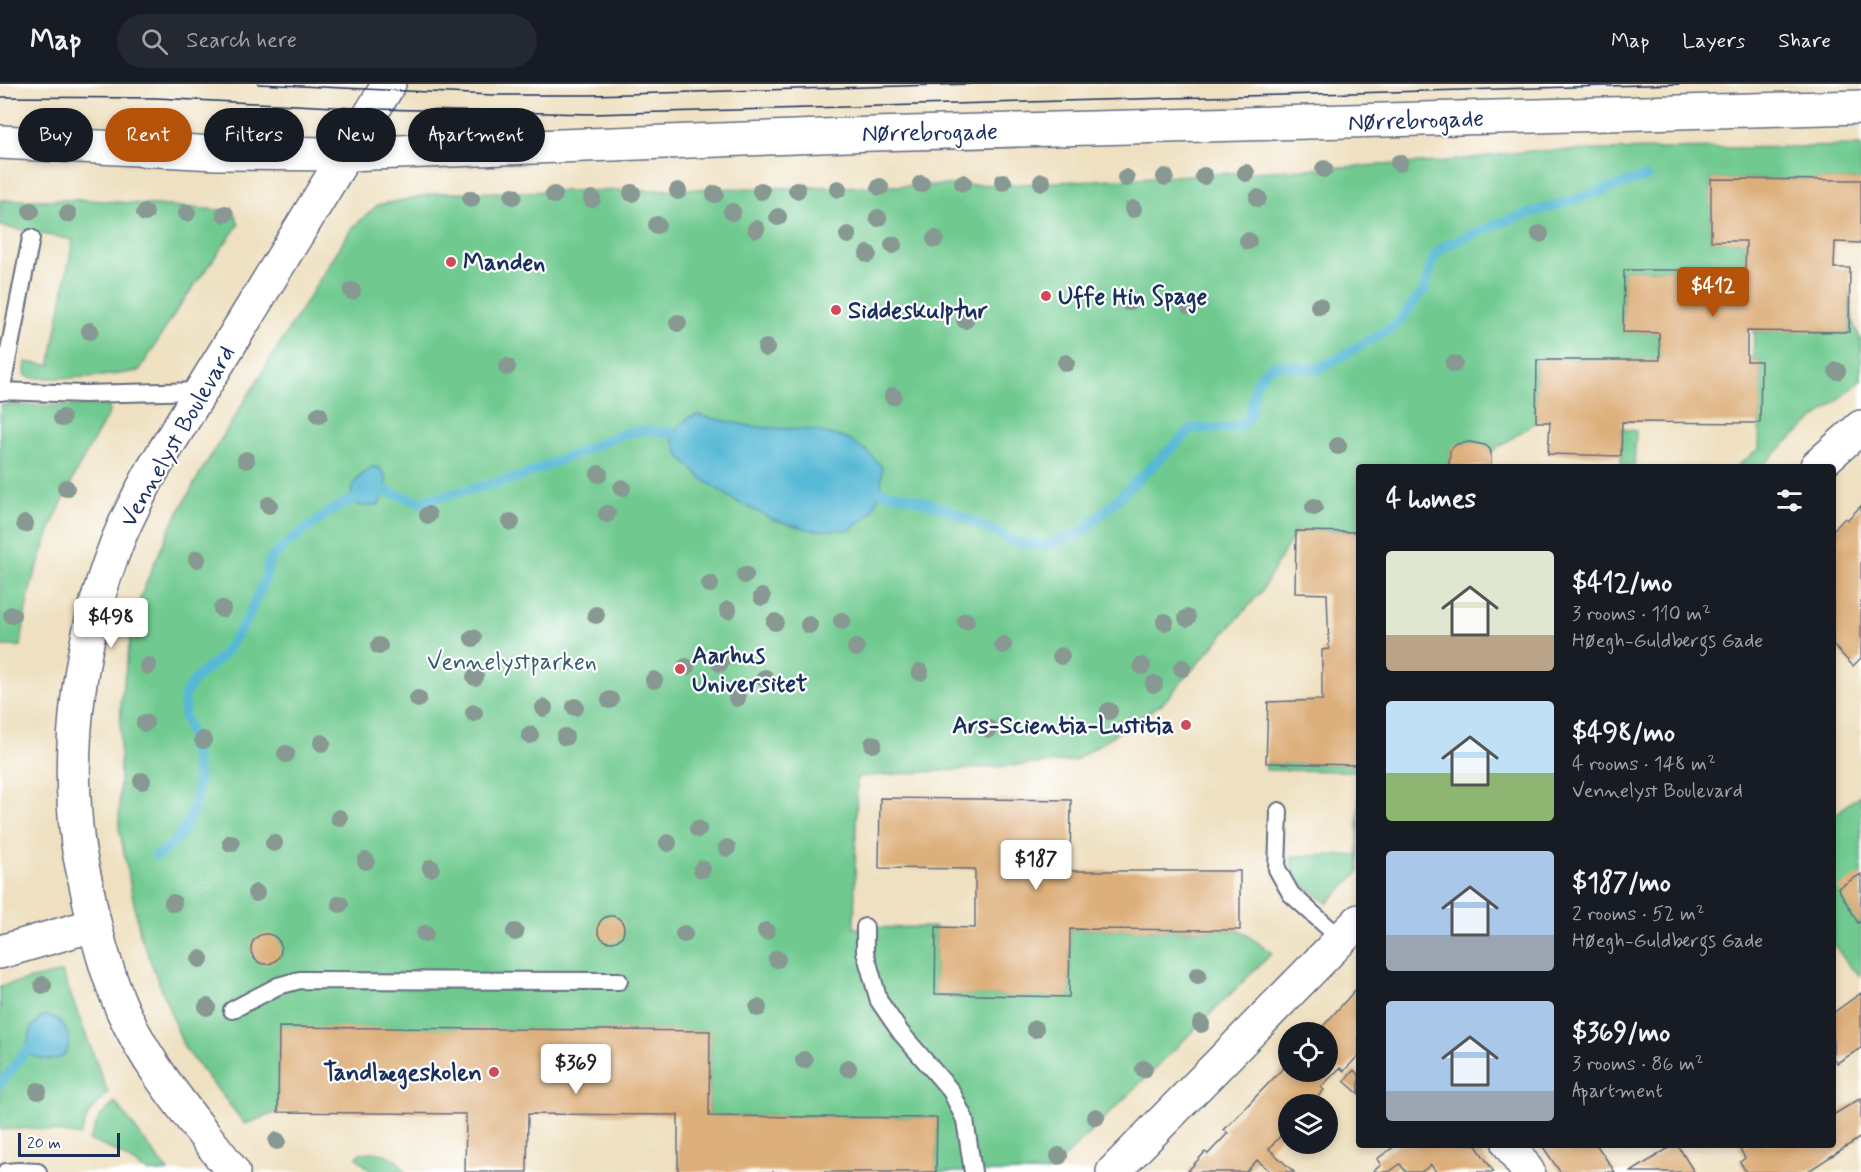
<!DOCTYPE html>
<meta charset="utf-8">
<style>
body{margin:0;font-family:Mynerve,sans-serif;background:#242831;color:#f1f3f6;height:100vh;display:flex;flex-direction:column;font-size:22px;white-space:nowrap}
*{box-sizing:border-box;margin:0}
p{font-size:20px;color:#9ea1a6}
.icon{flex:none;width:33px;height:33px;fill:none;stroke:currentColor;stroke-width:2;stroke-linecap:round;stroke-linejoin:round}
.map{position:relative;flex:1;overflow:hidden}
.sheet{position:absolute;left:1356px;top:380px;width:480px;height:684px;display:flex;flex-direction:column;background:#171b24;border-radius:6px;box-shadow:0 3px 9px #0003}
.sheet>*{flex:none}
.guide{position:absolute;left:18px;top:24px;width:570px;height:54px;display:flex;gap:12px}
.tools{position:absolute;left:1278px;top:938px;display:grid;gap:12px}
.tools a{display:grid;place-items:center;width:60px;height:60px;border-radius:50%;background:#171b24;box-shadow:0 3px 9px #0003;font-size:30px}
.scale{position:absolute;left:18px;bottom:15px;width:102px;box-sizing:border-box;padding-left:6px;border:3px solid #1b2f5e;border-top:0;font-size:16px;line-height:21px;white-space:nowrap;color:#1b2f5e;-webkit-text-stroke:4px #fff;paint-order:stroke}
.price{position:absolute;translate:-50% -51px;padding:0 14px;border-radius:6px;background:#fff;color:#222;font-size:20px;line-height:39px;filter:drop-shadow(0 2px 3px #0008)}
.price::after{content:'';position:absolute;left:50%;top:36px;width:18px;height:14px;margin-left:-9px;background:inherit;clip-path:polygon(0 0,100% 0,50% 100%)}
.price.current{background:#b45309;color:#fff}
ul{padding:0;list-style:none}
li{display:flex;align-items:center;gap:18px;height:150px;padding:0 30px}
li span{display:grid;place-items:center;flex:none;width:168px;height:120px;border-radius:6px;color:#555}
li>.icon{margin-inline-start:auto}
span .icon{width:72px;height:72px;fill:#fffc;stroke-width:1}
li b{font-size:26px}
h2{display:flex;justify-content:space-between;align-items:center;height:72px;padding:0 30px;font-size:26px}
.chip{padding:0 21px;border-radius:27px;background:#171b24;box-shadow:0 3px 9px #0003;font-size:21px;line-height:54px}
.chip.current{background:#b45309;color:#fff}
header{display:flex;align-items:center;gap:36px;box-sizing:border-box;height:84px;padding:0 30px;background:#171b24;border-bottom:2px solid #363941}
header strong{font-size:28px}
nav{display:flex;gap:33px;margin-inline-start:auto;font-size:21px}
.search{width:420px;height:54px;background:#242831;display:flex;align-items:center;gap:15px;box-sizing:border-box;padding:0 21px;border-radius:33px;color:#9ea1a6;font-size:22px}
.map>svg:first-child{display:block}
</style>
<header>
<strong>Map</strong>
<div class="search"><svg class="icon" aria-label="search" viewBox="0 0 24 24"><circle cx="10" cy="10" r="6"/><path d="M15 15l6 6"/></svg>Search here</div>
<nav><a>Map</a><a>Layers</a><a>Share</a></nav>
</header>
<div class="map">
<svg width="1861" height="1088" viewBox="0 0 1861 1088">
<rect width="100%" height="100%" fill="#fff"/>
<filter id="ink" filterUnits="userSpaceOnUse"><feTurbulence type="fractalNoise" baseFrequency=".0167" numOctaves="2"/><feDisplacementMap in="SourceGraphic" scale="12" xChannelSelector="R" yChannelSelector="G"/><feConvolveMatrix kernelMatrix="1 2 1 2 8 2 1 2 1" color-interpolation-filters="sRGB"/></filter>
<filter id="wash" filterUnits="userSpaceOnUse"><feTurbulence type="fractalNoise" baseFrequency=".008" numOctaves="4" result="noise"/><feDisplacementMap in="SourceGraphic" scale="24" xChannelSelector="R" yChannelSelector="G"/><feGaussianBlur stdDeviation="1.35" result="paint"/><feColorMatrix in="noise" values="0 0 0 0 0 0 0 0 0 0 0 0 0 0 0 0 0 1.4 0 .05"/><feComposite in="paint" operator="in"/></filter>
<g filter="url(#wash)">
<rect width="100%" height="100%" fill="#eee0c0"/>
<!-- green -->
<path fill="#70ca90" stroke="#467c77" stroke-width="1.5" d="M1861,62v34l-150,-1v62h35l-1,29h-121l-1,62 36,1 1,27h-123l-1,62 -45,30 -6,-7c-12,-3 -27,-5 -35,6l-1,15h-90v66l-63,-1 -35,61 -98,111 -89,58 -217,16 -3,151 82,-1 -1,67 134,2 1,-67 170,1 32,23 -217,214 -7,5h-112l1,-54 -228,-2 1,-85 -431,-3 -1,84 -33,12 -61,-77 -44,-113 -21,-106 2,-127 13,-87 19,-48 19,-42 30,-54 149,-241 27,-24 60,-12 583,-9 418,-22 91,-11z
M0,116h91l140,11 4,4 4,9 -61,84 -39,63c-36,6 -71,8 -107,7l-6,-2 -1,-5 1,-9 24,3 23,-125 -73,-14z
M1849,202l3,29 3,13 6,11v42l-74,61 -25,24h-25l22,-17 2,-88h-8l1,-30 95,1z
M0,321l108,1 2,5 -31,55 -25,54 -22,62 -6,27 -5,37h-21z
M1621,345l15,2 -2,35h-13z
M1266,679l93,2v6l-93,-1z
M1359,707v81l-32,31 -33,-26 -2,-4v-17l66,-1z
M1861,710v182l-12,-10 -16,-24v-126z
M62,888l46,121 -19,20 -9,23 -46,-8 -34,2v-144z
M115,1018l53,70h-20l-33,-21 -26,-11 11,-23z
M372,1068c15,1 26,6 33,20h-34l-14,-15 3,-4z"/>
<!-- water -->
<path fill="#56b9d5" stroke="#38749a" stroke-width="1.5" d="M697,331l57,12 58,3 33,8 22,13 15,16 -1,25 -10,21 -21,17h-37l-39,-10 -40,-20 -33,-22 -22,-23 -8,-22 16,-14z
M373,383l7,1 6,9v14l-8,14c-10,2 -21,3 -27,-7 0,-15 9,-24 22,-31z
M43,932c35,-1 39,66 -18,36l7,-25z"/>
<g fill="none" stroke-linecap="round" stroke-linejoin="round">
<!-- stream -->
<path stroke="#56b9d5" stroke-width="10" d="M881,408l28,5 37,12 70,33 28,3 36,-11 113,-106c12,0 32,2 43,-1 18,-4 15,-27 19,-40 3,-10 10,-16 18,-22l46,4 77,-44 28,-35 10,-34 11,-10 60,-25 141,-44
M156,772l13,-9 11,-11 10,-19 7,-19 1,-22 -8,-44 -6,-18 1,-19 10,-16 28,-24 23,-34 19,-42 4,-17 3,-5 22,-19 38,-28 18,-9 36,-10 34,11 99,-25 104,-43 22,-4 26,3
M0,1000l25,-32 11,-8"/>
</g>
<g id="blocks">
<!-- building -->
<path fill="#ddaf7a" d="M1711,95l150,1v63l-26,-1 -1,26h16l-1,64 -102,-1v30h14l-1,62 -138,-1 -1,34 -73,-2 2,-32h-14l1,-62h123l-1,-27 -36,-1 1,-62h121l1,-29h-35z
M1470,358l15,3 4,3 2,4v14h-42l1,-15 3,-4 4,-3z
M1861,422v152l-8,8 -20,-21v-115l12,-12 2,2z
M1296,447l63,1v233l-93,-2 2,-61 54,-2v-50l7,-1 -2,-55 -32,-1z
M880,714l191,2 -1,71h170v59l-170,-1 -1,68 -134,-3 1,-67 39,1v-59l-96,-1z
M1861,790v47l-3,2 -20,-35z
M598 845a13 13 0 1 1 26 0a13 13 0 1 1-26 0Z
M251 865a15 15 0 1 1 30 0a15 15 0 1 1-30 0Z
M1357,904l2,1v66l-15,16 -4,-3 -19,19 3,3 -13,14h-23v23l-19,22 25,23h-23l-14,-12 -11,12h-59l18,-20 3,2 20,-21 -4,-3 64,-67v8h40v-39h-10z
M1861,909v55l-24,15 -4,-5v-45z
M279,943l431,4 -1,85 228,2 -1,54h-258v-57l-150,-1 -1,58h-62l1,-58 -188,-2z
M1354,986l5,5v19l-15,-13z
M1861,1014v39l-54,35h-61l-6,-10 5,-4 -8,-14h96v-29z
M1398,1060h77l19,28h-58l-5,-7 -10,7h-15l-6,-8 -11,8h-17l9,-7 -4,-6z
M1541,1060h55l19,28h-55z
M1675,1060h2l17,28h-63z"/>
</g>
</g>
<g filter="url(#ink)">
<use href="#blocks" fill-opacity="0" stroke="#656d80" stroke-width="1.5"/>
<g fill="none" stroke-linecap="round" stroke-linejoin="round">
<defs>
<path id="service" d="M0,307l84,3 117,-3
M1,308l30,-154
M1279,727l-2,58 14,25 50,45
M865,843v25l14,49 22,32 50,58 14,29 8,52
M232,926l46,-24 22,-6 319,1
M6,1088l13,-1 19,1"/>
<path id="minor" d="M1817,382l44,-39
M0,868l94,-27
M1509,1060l19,28
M1113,1088l246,-251"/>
<path id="tertiary" d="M233,1088c-39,-52 -83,-101 -110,-161 -17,-39 -28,-80 -36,-122 -3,-15 -7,-30 -9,-45 -13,-99 2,-207 38,-299 10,-26 23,-50 36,-74l237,-387"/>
<path id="secondary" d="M0,58l217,11 130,1 527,-20 987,-27"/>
</defs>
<!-- service casing -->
<use href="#service" stroke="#656d80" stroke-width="20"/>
<!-- minor casing -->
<use href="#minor" stroke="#656d80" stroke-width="36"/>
<!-- tertiary casing -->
<use href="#tertiary" stroke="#656d80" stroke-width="36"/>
<!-- secondary casing -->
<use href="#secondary" stroke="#656d80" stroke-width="36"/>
<!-- service -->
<use href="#service" stroke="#fff" stroke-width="16"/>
<!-- minor -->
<use href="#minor" stroke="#fff" stroke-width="33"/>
<!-- tertiary -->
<use href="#tertiary" stroke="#fff" stroke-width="33"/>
<!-- secondary -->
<use href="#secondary" stroke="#fff" stroke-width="33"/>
<!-- tram -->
<path stroke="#1b2f5e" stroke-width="1.5" d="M258,0l234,11h100l378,-11
M0,13l156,1 218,11 218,5 1088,-30"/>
</g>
<!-- trees -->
<g fill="#889892">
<circle cx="1399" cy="79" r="9"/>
<circle cx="1324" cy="85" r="9"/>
<circle cx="1246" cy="89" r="9"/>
<circle cx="1204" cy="92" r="9"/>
<circle cx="1165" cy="93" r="9"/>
<circle cx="1126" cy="94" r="9"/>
<circle cx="1003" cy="98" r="9"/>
<circle cx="1042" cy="98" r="9"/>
<circle cx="963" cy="99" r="9"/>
<circle cx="921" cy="100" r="9"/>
<circle cx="880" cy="103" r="9"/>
<circle cx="838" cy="105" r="9"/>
<circle cx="797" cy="106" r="9"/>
<circle cx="678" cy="107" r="9"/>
<circle cx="761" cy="107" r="9"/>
<circle cx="632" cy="109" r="9"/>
<circle cx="715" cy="110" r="9"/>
<circle cx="554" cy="111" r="9"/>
<circle cx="513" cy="112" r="9"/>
<circle cx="1258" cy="114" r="9"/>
<circle cx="471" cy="115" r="9"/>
<circle cx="592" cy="115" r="9"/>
<circle cx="1133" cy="125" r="9"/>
<circle cx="31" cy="127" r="9"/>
<circle cx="732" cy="128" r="9"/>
<circle cx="145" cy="129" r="9"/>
<circle cx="187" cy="129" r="9"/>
<circle cx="68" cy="130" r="9"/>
<circle cx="225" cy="130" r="9"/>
<circle cx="778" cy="133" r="9"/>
<circle cx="878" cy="134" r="9"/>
<circle cx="657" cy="141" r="9"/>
<circle cx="756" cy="145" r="9"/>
<circle cx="1540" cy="150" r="9"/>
<circle cx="848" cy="151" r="9"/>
<circle cx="935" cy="155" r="9"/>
<circle cx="1248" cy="157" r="9"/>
<circle cx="893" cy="161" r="9"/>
<circle cx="868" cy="170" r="9"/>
<circle cx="352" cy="207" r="9"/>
<circle cx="1128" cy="218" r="9"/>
<circle cx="1189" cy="222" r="9"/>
<circle cx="1319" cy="222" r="9"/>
<circle cx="965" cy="236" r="9"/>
<circle cx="678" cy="239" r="9"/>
<circle cx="90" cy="247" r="9"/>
<circle cx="766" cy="264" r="9"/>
<circle cx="1066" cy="279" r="9"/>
<circle cx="1454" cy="280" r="9"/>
<circle cx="507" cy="283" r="9"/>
<circle cx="1837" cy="287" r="9"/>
<circle cx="893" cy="312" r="9"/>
<circle cx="319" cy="331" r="9"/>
<circle cx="62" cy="334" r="9"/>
<circle cx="1338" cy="362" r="9"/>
<circle cx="246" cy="376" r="9"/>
<circle cx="599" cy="390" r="9"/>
<circle cx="66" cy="404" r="9"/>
<circle cx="622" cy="404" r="9"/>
<circle cx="269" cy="421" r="9"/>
<circle cx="1314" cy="423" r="9"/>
<circle cx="607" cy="430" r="9"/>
<circle cx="428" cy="431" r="9"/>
<circle cx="511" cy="438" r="9"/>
<circle cx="25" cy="440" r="9"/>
<circle cx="197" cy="475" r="9"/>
<circle cx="745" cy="491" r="9"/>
<circle cx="710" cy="500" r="9"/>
<circle cx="762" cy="513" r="9"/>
<circle cx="222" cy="525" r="9"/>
<circle cx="728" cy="526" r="9"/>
<circle cx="12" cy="531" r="9"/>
<circle cx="596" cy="531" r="9"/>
<circle cx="1187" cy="534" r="9"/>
<circle cx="842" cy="537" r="9"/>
<circle cx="966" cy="537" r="9"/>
<circle cx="775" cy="538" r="9"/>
<circle cx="1165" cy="538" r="9"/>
<circle cx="809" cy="541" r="9"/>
<circle cx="473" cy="554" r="9"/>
<circle cx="1003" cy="561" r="9"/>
<circle cx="379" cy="562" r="9"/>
<circle cx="856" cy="564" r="9"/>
<circle cx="1061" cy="572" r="9"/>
<circle cx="720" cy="579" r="9"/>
<circle cx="148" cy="582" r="9"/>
<circle cx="1142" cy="582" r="9"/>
<circle cx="686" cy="583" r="9"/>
<circle cx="1182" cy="584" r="9"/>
<circle cx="920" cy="588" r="9"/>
<circle cx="475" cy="593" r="9"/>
<circle cx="765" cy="594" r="9"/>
<circle cx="654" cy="596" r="9"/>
<circle cx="1154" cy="600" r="9"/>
<circle cx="737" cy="614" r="9"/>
<circle cx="418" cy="615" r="9"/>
<circle cx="610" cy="616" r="9"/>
<circle cx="575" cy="623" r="9"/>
<circle cx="544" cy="624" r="9"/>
<circle cx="1109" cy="627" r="9"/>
<circle cx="474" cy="629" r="9"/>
<circle cx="145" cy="639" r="9"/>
<circle cx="989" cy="645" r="9"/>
<circle cx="530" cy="651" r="9"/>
<circle cx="565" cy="653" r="9"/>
<circle cx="203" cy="656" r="9"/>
<circle cx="322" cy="659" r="9"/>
<circle cx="873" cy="660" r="9"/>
<circle cx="286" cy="670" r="9"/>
<circle cx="142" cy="697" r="9"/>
<circle cx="339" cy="734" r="9"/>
<circle cx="698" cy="745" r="9"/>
<circle cx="231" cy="759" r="9"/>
<circle cx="274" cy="759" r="9"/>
<circle cx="668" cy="759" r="9"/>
<circle cx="727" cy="764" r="9"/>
<circle cx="366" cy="777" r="9"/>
<circle cx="431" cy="784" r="9"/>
<circle cx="702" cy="785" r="9"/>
<circle cx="256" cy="809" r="9"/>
<circle cx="173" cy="819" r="9"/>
<circle cx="340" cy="820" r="9"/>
<circle cx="766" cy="847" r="9"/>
<circle cx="515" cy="848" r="9"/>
<circle cx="425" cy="850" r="9"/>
<circle cx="684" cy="850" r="9"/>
<circle cx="200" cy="875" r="9"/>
<circle cx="777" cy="875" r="9"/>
<circle cx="1198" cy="891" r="9"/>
<circle cx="43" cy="901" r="9"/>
<circle cx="207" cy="923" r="9"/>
<circle cx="758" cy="924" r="9"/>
<circle cx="1201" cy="940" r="9"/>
<circle cx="1035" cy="945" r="9"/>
<circle cx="804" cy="976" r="9"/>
<circle cx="848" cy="984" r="9"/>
<circle cx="1144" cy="985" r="9"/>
<circle cx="38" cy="1007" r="9"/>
<circle cx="1096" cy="1033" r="9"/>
<circle cx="277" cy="1057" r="9"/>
<circle cx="1059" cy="1072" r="9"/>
</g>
</g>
<!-- markers -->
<g fill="#d1495b" stroke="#fff" stroke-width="2">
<circle cx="451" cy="178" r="6"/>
<circle cx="1046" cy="212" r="6"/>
<circle cx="836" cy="226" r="6"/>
<circle cx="680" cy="585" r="6"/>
<circle cx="1186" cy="641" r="6"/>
<circle cx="494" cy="988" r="6"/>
</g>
<g text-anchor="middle" stroke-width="4.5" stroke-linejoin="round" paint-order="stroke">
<!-- street labels -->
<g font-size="24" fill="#1b2f5e" stroke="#fff">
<text transform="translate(1416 36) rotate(-2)" y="8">Nørrebrogade</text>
<text transform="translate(930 48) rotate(-1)" y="8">Nørrebrogade</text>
<text transform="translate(177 352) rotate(-60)" y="8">Vennelyst Boulevard</text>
</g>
<!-- poi labels -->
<g font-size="24" font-weight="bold" fill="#1b2f5e" stroke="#fff" text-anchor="start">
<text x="463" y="186">Manden</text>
<text x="1058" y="220">Uffe Hin Spage</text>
<text x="848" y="234">Siddeskulptur</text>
<text x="692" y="579">Aarhus<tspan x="692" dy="28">Universitet</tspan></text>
<text x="1174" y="649" text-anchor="end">Ars-Scientia-Lustitia</text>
<text x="482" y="996" text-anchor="end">Tandlægeskolen</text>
</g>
<!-- park labels -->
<g font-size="24" fill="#355e6d" stroke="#fff">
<text x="512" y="585">Vennelystparken</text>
</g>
</g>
</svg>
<div class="tools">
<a><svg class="icon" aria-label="locate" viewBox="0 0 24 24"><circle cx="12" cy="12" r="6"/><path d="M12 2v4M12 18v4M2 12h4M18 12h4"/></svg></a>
<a><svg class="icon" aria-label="layers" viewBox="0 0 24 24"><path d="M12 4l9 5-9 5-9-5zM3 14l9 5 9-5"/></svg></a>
</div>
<div class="scale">20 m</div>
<b class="price current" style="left:1713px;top:234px">$412</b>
<b class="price" style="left:111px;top:565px">$498</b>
<b class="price" style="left:1036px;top:807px">$187</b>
<b class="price" style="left:576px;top:1011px">$369</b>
<div class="guide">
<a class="chip">Buy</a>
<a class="chip current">Rent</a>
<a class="chip">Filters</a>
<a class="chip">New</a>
<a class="chip">Apartment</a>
</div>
<section class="sheet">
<h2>4 homes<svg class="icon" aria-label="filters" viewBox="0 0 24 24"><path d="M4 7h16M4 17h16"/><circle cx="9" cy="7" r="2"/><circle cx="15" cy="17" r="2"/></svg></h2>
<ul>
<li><span style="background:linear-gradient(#dfe7d0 70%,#b9a48a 0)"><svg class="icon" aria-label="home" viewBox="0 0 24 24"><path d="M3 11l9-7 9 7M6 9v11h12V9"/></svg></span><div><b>$412/mo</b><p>3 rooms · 110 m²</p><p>Høegh-Guldbergs Gade</p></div></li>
<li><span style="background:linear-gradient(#bfe0f5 60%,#8fb573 0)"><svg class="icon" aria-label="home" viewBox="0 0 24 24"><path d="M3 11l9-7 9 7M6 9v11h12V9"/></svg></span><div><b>$498/mo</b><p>4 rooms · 148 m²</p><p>Vennelyst Boulevard</p></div></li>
<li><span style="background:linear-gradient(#a9c7e8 70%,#9aa5b1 0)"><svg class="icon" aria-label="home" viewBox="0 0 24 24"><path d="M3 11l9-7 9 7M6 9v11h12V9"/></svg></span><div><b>$187/mo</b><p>2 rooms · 52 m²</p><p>Høegh-Guldbergs Gade</p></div></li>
<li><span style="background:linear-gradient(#a9c7e8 75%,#9aa5b1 0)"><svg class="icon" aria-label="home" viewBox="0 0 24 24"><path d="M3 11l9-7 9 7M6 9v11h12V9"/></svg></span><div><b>$369/mo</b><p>3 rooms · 86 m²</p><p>Apartment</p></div></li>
</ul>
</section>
</div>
